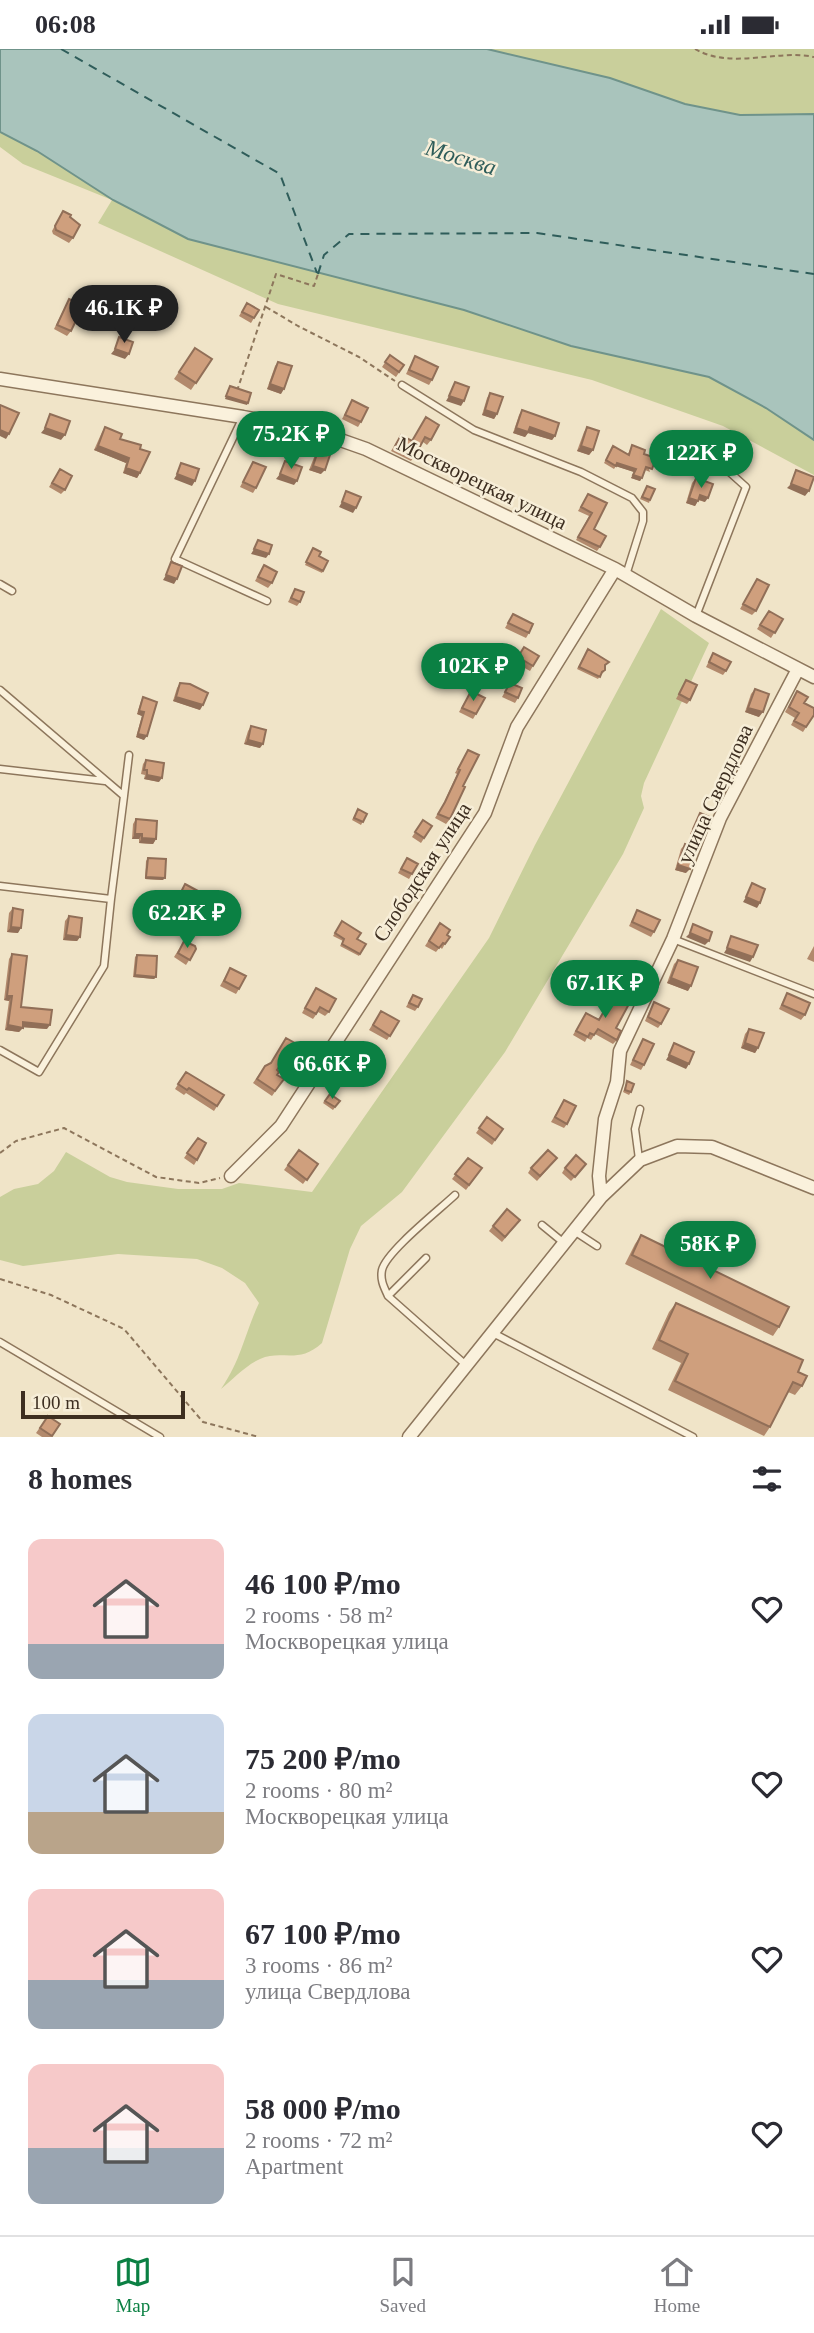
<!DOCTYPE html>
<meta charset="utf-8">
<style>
body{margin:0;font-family:"Times New Roman",serif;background:#f2f2f3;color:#2b2b33;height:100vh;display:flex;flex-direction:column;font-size:26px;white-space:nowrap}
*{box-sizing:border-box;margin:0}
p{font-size:23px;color:#7c7c81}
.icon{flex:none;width:38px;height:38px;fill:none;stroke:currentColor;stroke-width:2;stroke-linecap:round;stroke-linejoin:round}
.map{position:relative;height:1388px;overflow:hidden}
.sheet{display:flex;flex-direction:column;background:#fff;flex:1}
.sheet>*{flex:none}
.scale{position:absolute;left:21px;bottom:18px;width:164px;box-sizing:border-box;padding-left:7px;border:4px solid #3d2e20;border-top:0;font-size:19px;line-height:24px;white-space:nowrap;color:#3d2e20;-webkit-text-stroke:5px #f7eed8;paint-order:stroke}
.price{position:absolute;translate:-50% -60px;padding:0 16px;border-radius:24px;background:#0b8043;color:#fff;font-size:23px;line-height:46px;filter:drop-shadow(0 2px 4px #0008)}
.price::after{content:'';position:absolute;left:50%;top:42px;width:21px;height:16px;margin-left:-10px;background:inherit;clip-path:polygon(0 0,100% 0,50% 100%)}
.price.selected{background:#222;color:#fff}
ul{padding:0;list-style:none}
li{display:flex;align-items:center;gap:21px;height:175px;padding:0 28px}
li span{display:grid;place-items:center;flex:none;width:196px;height:140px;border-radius:14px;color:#555}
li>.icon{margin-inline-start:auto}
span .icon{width:84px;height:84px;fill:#fffc;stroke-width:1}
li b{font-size:30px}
h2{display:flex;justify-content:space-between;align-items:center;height:84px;padding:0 28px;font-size:30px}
.status{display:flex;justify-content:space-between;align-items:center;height:49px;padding:0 35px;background:#fff;direction:ltr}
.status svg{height:19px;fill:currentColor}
.menu{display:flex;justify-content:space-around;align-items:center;height:98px;border-top:2px solid #e1e1e2;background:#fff;font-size:19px;color:#7c7c81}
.menu a{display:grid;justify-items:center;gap:4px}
.menu .selected{color:#0b8043}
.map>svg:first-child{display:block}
</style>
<div class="status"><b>06:08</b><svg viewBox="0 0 49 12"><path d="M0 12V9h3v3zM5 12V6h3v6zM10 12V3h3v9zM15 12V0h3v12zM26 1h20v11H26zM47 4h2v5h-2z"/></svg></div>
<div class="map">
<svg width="814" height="1388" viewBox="0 0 814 1388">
<rect width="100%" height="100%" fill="#f0e4c8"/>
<!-- green -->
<path fill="#c9cf9b" d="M487,0h327v65l-74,1 -55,-11 -75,-26z
M0,83l37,19 76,49 75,39 276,71 107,36 138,31 57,31 48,32v35l-91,-49 -131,-46 -314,-76 -180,-81 14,-23 -89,-36 -23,-17z
M661,560l48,34 -65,140 -3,13 3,12 -21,46 -118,198 -103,140 -41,34 -11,23 -28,94c-24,22 -40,6 -62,16 -14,6 -28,21 -39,30 21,-31 23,-54 38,-86l-14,-20 -23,-15 -25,-9 -79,-5 -95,12 -23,-6v-63l14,-8 24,-5 16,-13 12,-19 44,25 17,5 51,7h44l17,-6 73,9 177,-254 46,-93z"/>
<!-- water -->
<path fill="#a9c4bc" stroke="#6f938a" stroke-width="2" d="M0,0h487l123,29 75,26 55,11 74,-1v326l-48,-32 -57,-31 -138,-31 -107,-36 -276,-71 -75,-39 -76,-49 -37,-19z"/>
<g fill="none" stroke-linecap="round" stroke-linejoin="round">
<!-- ferry -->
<path stroke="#2f5d5a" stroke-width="2" stroke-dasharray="9 7" stroke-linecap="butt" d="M61,0l219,125 37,99
M318,225l6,-19 25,-21 188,-1 277,41"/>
<defs>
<path id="lane" d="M402,336l72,45 107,42 51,26 11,14v9l-17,54
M243,368l-68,142 92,42
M0,535l12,7
M696,567l50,-129 -20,-18
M0,641l124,106 5,-41
M0,720l105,12
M0,837l111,13 13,-103
M673,890l141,55
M0,1001l39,22 65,-106 7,-67
M639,1110l-4,-30 5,-20
M455,1146c-16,15 -69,57 -73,75 -2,10 2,17 6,26l78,69
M542,1176l22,18
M574,1182l23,15
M388,1247l38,-38
M493,1284l200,104
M0,1293l160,95"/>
<path id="street" d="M0,330l243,38 69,13 54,19 249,120 81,47 118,61
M231,1127l50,-50 204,-313 32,-86 98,-158
M601,1148l-2,-21 6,-57 12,-37 3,-31 53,-112 47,-121 78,-149
M409,1388l192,-240 39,-37 37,-14 35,1 102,41"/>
</defs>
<!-- lane casing -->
<use href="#lane" stroke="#8d765c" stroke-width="9"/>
<!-- street casing -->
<use href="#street" stroke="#8d765c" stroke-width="15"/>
<!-- path -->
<path stroke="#8d765c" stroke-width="2" stroke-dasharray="5 3.5" stroke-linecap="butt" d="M695,0c37,21 81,0 119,8
M266,258l32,19 61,31 36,24
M237,342l39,-117 38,12 4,-12
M0,1104l16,-12 48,-13 92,49 43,6 21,-5
M0,1230l51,16 73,34 79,93 56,15"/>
<!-- lane -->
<use href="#lane" stroke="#faf1dc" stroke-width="6"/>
<!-- street -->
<use href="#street" stroke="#faf1dc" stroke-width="12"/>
</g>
<!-- wall -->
<path fill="#b2896c" d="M63,162l7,6 3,21 -4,5 -16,-9 -1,-3z
M69,250l2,32 -4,5 -13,-7z
M247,254l7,15 -3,5 -12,-7z
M195,299l17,11 -21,31 -17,-11z
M390,306l14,10 -8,12 -14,-10z
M415,307l17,24 -3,5 -23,-11z
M278,313l3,32 -14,-5 8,-23z
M490,344l7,21 -3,5 -12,-4 5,-17z
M352,351l9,22 -3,5 -16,-8z
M522,361l33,26 -3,4 -24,-7 -3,4 -12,-4 6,-18z
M423,373l8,18 -4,5 -4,-3 -12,19 -20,-10 10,-16 11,6z
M105,378l15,12 20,10v24l-3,5 -14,-5 3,-10 -32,-13 8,-18z
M587,378l6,23 -4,5 -12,-4 7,-19z
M708,393l7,10v21l-17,-7 7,-19z
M632,396l12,9 6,18 -5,-2 -5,11 -9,-3 3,-6 -18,-6 -2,3 -10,-6 9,-17 15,8z
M318,402l3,23 -12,-4 6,-15z
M253,413l3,26 -3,5 -13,-6z
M60,420l5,21 -4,4 -12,-7z
M696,429l9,24 -7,-2 -3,6 -9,-3 6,-20z
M647,437l3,14 -1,3 -9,-4z
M588,445l6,35 6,18 -3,4 -21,-11 13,-24 -11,-5z
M313,499l6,8 9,5 -6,12 -17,-8z
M264,516l8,18 -4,5 -13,-7z
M757,530l-1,32 -4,4 -12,-6z
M295,540l5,13 -3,4 -9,-4z
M769,562l14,8 -12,19 -14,-9z
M513,565l16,19 -3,5 -21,-10z
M524,598l15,9 -9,15 -16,-9z
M588,600l17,17v4l-2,3 -2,1 -3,5 -21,-10z
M713,604l13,18 -3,4 -17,-8z
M686,631l4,20 -3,4 -11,-5z
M180,634l20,27 -27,-9 4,-13z
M510,634l8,15 -3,5 -13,-6z
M755,640l4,28 -14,-5 6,-18z
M471,642l5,23 -3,5 -14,-7z
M797,642l7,12 10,12 -11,17 -12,-7 4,-7 -10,-6z
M143,648l14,5 -13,38 -8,-3 6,-21 -5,-2 4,-13z
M251,677l9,22 -16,-4 4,-13z
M468,701l-5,36 -13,33 -4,5 -11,-6 7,-11 15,-33 -2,-1z
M146,711l13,22 -15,-3 1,-4 -4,-1 2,-10z
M358,760l9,5 -6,11 -9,-5z
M700,764l5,21 -3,5 -12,-5z
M136,770l20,20 -3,5 -14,-1v-4h-7l1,-15z
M423,771l9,6 -11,17 -9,-6z
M685,795l1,29 -11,-3 6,-21z
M148,809l15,22 -18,-1 1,-18z
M407,809l5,16 -3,5 -11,-6z
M185,835l5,21 -3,4 -12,-6z
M13,859l5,25 -11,-1 2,-19z
M637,861l17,22 -3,5 -22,-11z
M69,867l11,21 -3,4 -14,-1 2,-19z
M342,872l15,18 9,5 -7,12 -19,-10 3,-5 -10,-5z
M440,874l7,12 -2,9 -3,5 -2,-2 -4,5 -11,-6z
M184,892l12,8 -10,16 -12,-8z
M814,897v16l-7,-3z
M12,905l9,53 26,22 -24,-2 -4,5 -14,-2 4,-29 -5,-1 5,-41z
M137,906l19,22 -2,2 -21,-2 2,-20z
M678,911l10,31 -21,-8 7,-19z
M230,919l9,21 -3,5 -16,-8z
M313,944l16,19 -4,4 -7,-4 -5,7 -11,-6z
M787,944l18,22 -4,5 -22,-11z
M413,946l5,12 -3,4 -9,-4z
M613,946l4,45 -4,4 -18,-10 -4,6 -4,-2 -2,4 -12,-7 13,-22 12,7z
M654,953l7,22 -3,4 -13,-7 6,-14z
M381,962l18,10 -12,19 -18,-10z
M749,980l9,19 -3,5 -14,-5 4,-14z
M643,990l1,26 -3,5 -11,-5z
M292,999l8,5 -8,12 -8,-5 -7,10v5l7,4 -12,17 -19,-13 12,-17z
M186,1023l38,23 -10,16 -28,-18 -2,2 -9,-6z
M627,1032l4,11 -2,3 -6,-3z
M330,1045l10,7 -7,9 -10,-7z
M564,1051l3,24 -3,4 -13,-6z
M487,1068l16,12 -11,16 -16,-12z
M198,1089l-1,22 -3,5 -10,-7z
M299,1101l19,14 -15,20 -19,-14z
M468,1109l14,10 -16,22 -14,-11z
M553,1114l-16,18 -9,-8 3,-5z
M565,1119h18l-12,13 -9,-8z
M520,1171l-18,22 -13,-11 4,-5z
M641,1186l138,92 -6,9 -148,-72 10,-20z
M676,1254l122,69 4,14 -7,9 -7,-3 -18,35 -6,9 -96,-46 13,-27 -29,-14 17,-37z
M48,1367l12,8 -9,13h-9l-6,-4z"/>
<!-- shaded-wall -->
<path fill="#916f58" d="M115,300l14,5 -4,5 -14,-5z
M270,335l14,5 -3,5 -14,-5z
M226,347l22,7 -1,2 -22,-6z
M449,347l15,5 -3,5 -15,-5z
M485,361l12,4 -3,5 -12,-4z
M530,378l25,9 -3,4 -24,-7 -3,4 -12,-4 3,-5z
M45,379l20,7 -4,5 -20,-7z
M0,381l9,4 -3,5 -6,-3z
M98,397l31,12 -3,5 -32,-13z
M581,397l12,4 -4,5 -12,-4z
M701,413l18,6 -4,5 -17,-7z
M617,414l19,6 -2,3 -19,-6z
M313,417l12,4 -4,4 -12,-4z
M126,419l14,5 -3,5 -14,-5z
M177,425l18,7 -3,5 -18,-7z
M280,425l17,7 -3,4 -18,-6z
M633,426l9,3 -2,3 -9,-3z
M791,435l18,7 -4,5 -18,-8z
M700,446l8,3 -3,4 -8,-3z
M689,449l9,3 -3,5 -9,-3z
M342,453l14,6 -3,5 -14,-6z
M254,500l15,5 -3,4 -15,-4z
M166,526l11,4 -3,5 -11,-4z
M176,648l27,8 -3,5 -27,-9z
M748,659l15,4 -4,5 -14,-5z
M139,662l5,1 -2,4 -5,-2z
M138,685l9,2 -3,4 -8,-3z
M248,691l15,4 -3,4 -16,-4z
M147,726l15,3 -3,4 -15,-3z
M135,785h7l-3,5h-7z
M142,789l14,1 -3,5 -14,-1z
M678,816l12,4 -4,4 -11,-3z
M146,828l19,1 -2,2 -18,-1z
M746,848l14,6 -3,5 -14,-6z
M11,878l10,1 -3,5 -11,-1z
M690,884l19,8 -4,4 -19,-8z
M66,886l14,2 -3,4 -14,-1z
M727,899l26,9 -3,5 -26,-9z
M135,926l21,2 -2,2 -21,-2z
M671,929l20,8 -3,5 -21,-8z
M7,947h5l-3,5 -5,-1z
M23,973l27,3 -3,4 -27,-2z
M8,976l15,3 -4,4 -14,-2z
M745,994l13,5 -3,5 -14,-5z
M669,1006l20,9 -3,5 -20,-9z"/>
<!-- building -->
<path fill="#cf9f7d" stroke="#916f58" stroke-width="2" d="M63,162l8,4 -1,2 10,8 -7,13 -17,-8 -1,-4z
M69,250l14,7 -12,25 -14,-6z
M247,254l12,7 -5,8 -12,-6z
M119,288l14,5 -4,12 -14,-5z
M195,299l17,11 -16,24 -17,-11z
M390,306l14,10 -5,7 -14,-10z
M415,307l23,11 -6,13 -23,-10z
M278,313l14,4 -8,23 -14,-5z
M455,333l14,5 -5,14 -15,-5z
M230,337l21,7 -3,10 -22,-7z
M490,344l13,4 -6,17 -12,-4z
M352,351l16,8 -7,14 -16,-7z
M0,356l19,8 -10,21 -9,-4z
M522,361l37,13 -4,13 -25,-9 -2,5 -12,-4z
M50,365l20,7 -5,14 -20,-7z
M426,368l13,8 -8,15 -6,-3 -10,19 -20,-10 6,-11 11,6z
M105,378l17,7 -2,5 21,6 -1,4 10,3 -10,21 -14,-5 3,-10 -31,-12z
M587,378l12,4 -6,19 -12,-4z
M708,393l9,3 -2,7 8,3 -4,13 -18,-6z
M632,396l13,5 -1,4 12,4 -4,11 -6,-2 -4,11 -9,-3 3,-6 -19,-6 -1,3 -10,-6 7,-14 16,9z
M318,402l12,4 -5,15 -12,-4z
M285,412l17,6 -5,14 -17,-7z
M253,413l13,5 -10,21 -13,-6z
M181,414l18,6 -4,12 -18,-7z
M60,420l12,7 -7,14 -13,-7z
M796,421l18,7 -5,14 -18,-7z
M696,429l17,6 -5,14 -8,-3 -2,6 -9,-3z
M647,437l8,3 -5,11 -8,-3z
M346,442l15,6 -5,11 -14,-6z
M588,445l19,9 -13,26 12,7 -6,11 -22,-10 14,-24 -11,-6z
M258,491l14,5 -3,9 -15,-5z
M313,499l8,4 -2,4 9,5 -5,10 -17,-9z
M171,513l11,4 -5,13 -11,-4z
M264,516l13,7 -5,11 -14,-6z
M757,530l12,6 -13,26 -13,-7z
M295,540l9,3 -4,10 -9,-4z
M769,562l14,8 -8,14 -15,-8z
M513,565l20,10 -4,9 -21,-10z
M524,598l15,9 -6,10 -15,-9z
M588,600l21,13 -4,3v5l-3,2 -2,5 -21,-10z
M713,604l18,9 -5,9 -17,-9z
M686,631l11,5 -7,15 -11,-6z
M180,634l10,1 18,9 -5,12 -27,-8z
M510,634l12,5 -4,10 -13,-6z
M755,640l14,5 -6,18 -15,-4z
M471,642l14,7 -9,16 -14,-6z
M797,642l11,6 -4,6 10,5v7l-8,12 -12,-6 5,-8 -10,-6z
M143,648l14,5 -10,34 -9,-2 6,-22 -5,-1z
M251,677l15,4 -3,14 -15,-4z
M468,701l11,5 -16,31 2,1 -15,32 -12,-5 7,-12 15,-32 -2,-1z
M146,711l18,3 -2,15 -15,-3v-5h-3z
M358,760l9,5 -4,8 -9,-4z
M700,764l12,5 -7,16 -12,-5z
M136,770l21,2 -1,18 -14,-1v-4h-7z
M423,771l9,6 -8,12 -9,-6z
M685,795l11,4 -6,21 -12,-4z
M148,809l18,1 -1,19 -19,-1z
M407,809l11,6 -6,10 -11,-5z
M752,834l13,6 -5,14 -14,-6z
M185,835l13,7 -8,14 -12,-7z
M13,859l10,2 -2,18 -10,-1z
M637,861l23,10 -6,12 -22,-10z
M69,867l13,2 -2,19 -14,-2z
M342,872l19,12 -4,6 9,5 -6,10 -18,-10 2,-5 -9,-6z
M440,874l10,7 -3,5 3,2 -5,7 -2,-1 -4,5 -10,-7z
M693,875l19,8 -3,9 -19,-8z
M731,887l27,9 -5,12 -26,-9z
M184,892l11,5 1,3 -6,11 -12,-7z
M12,905l15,2 -6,51 31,3 -2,15 -27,-3v6l-15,-3 4,-29h-5z
M137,906l20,1 -1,21 -21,-2z
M678,911l20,7 -7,19 -20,-8z
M230,919l16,8 -7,13 -15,-8z
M316,939l20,11 -7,13 -9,-5 -4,7 -11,-6z
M787,944l23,10 -5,12 -23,-10z
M413,946l9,4 -4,8 -9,-4z
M613,946l16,9 -13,24 5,3 -4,9 -19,-11 -4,6 -4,-2 -2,4 -12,-6 10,-18 13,7z
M654,953l15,7 -8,15 -13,-7z
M381,962l18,10 -9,15 -17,-11z
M749,980l15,4 -6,15 -13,-5z
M286,989l9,5 -3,5 8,5 -5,8 -8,-5 -10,14 2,2 -2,3 7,4 -9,12 -18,-12 8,-13 6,-3z
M643,990l11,5 -10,21 -11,-5z
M674,994l20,9 -5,12 -20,-9z
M186,1023l38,23 -7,11 -28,-18 -2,2 -9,-6z
M627,1032l7,3 -3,8 -6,-2z
M330,1045l10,7 -5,6 -10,-6z
M564,1051l12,6 -9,18 -12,-7z
M487,1068l16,12 -8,11 -16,-12z
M198,1089l8,5 -9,17 -10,-7z
M299,1101l19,14 -11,16 -19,-15z
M548,1101l9,8 -17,18 -9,-8z
M576,1106l10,9 -11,13 -10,-9z
M468,1109l14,10 -13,17 -14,-11z
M507,1160l13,11 -15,17 -12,-11z
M641,1186l148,72 -10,20 -147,-72z
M676,1254l127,57 -5,12 9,4 -5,10 -9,-4 -23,45 -95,-46 13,-27 -29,-14z
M48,1367l12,8 -8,12 -12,-8z"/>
<g text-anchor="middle" stroke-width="5" stroke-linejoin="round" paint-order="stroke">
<!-- street labels -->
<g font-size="21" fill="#3d2e20" stroke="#f7eed8">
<text transform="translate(482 434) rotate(26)" y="7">Москворецкая улица</text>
<text transform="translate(715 745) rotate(-65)" y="7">улица Свердлова</text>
<text transform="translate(422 823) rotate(-57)" y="7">Слободская улица</text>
</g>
<!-- water labels -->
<g font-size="23" font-style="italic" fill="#2f5d5a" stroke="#f7eed8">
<text transform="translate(461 108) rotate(17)" y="8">Москва</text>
</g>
</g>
</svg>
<div class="scale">100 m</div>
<b class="price selected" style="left:124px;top:296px">46.1K ₽</b>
<b class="price" style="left:291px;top:422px">75.2K ₽</b>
<b class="price" style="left:701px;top:441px">122K ₽</b>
<b class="price" style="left:473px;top:654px">102K ₽</b>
<b class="price" style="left:187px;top:901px">62.2K ₽</b>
<b class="price" style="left:605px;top:971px">67.1K ₽</b>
<b class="price" style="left:332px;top:1052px">66.6K ₽</b>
<b class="price" style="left:710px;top:1232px">58K ₽</b>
</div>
<section class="sheet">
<h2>8 homes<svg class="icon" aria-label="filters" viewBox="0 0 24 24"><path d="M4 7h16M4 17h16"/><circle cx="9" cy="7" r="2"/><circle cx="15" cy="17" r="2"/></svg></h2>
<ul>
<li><span style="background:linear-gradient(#f6c9c9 75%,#9aa5b1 0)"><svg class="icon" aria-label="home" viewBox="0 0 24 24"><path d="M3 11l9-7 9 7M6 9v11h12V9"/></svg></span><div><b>46 100 ₽/mo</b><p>2 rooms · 58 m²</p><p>Москворецкая улица</p></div><svg class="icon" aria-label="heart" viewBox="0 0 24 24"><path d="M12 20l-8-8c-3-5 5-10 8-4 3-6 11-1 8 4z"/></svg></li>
<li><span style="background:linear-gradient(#c9d6e8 70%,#b9a48a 0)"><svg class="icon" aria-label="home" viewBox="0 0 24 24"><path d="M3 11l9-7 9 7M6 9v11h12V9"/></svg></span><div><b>75 200 ₽/mo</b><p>2 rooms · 80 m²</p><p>Москворецкая улица</p></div><svg class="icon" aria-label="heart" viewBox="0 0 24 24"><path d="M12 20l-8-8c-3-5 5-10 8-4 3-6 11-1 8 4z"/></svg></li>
<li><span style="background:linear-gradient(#f6c9c9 65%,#9aa5b1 0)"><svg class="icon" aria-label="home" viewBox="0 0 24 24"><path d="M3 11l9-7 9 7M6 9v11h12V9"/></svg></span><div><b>67 100 ₽/mo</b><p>3 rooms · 86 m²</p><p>улица Свердлова</p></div><svg class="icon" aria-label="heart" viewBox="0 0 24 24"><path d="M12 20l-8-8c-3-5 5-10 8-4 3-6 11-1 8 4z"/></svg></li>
<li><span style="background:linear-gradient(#f6c9c9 60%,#9aa5b1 0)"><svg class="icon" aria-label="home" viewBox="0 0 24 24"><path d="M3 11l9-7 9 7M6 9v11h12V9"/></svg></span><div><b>58 000 ₽/mo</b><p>2 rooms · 72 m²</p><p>Apartment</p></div><svg class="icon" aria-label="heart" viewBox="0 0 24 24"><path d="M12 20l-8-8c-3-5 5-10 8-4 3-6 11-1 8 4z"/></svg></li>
</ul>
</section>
<nav class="menu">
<a class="selected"><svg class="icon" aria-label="map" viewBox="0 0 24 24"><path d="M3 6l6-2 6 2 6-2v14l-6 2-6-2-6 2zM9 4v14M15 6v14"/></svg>Map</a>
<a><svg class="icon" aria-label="saved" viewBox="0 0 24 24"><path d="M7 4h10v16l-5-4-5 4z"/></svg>Saved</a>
<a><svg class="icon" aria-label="home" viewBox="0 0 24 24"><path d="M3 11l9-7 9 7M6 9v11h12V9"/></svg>Home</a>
</nav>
